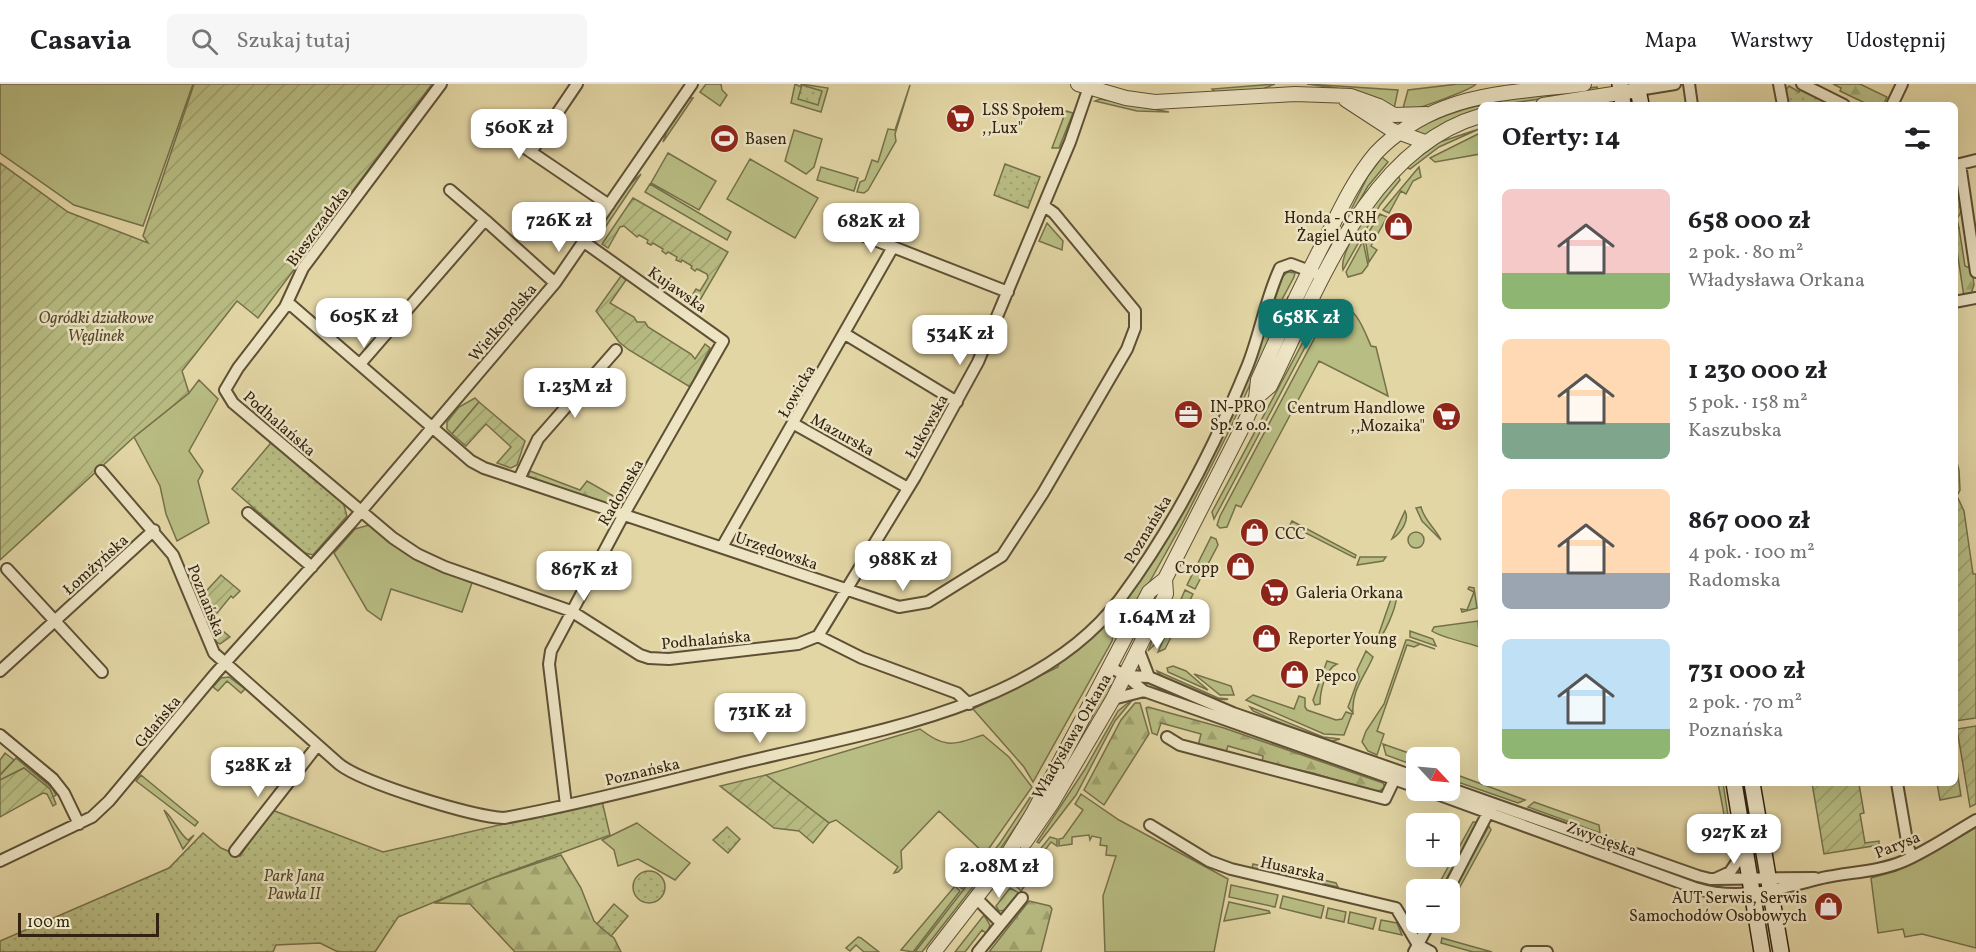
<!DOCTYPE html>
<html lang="pl">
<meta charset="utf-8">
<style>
body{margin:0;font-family:Vollkorn,serif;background:#f6f6f6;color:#202124;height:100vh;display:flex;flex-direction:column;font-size:22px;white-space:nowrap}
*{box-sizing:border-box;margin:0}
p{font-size:20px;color:#757577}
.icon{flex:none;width:33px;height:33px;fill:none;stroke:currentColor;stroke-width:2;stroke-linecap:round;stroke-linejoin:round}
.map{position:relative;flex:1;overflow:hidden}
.side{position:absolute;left:1478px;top:18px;width:480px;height:684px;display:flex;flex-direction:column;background:#fff;border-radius:9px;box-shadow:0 6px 24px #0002}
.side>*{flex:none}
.needle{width:39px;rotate:116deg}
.fabs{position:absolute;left:1406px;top:663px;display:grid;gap:12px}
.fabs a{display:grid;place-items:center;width:54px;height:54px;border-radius:9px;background:#fff;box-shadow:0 6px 24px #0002;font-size:30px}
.scale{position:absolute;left:18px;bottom:15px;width:141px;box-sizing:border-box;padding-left:6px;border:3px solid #322310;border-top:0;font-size:16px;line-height:21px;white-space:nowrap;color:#322310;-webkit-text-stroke:4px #ede4c4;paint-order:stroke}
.price{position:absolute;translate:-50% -51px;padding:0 14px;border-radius:12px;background:#fff;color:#222;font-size:20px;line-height:39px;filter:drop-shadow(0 2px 3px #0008)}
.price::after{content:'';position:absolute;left:50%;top:36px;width:18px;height:14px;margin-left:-9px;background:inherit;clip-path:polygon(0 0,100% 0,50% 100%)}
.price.active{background:#0f766e;color:#fff}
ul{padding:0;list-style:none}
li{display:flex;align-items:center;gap:18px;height:150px;padding:0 24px}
li span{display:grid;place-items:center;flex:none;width:168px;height:120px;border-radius:9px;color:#555}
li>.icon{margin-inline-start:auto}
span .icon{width:72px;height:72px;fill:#fffc;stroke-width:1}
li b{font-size:26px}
h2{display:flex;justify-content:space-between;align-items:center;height:72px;padding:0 24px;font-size:26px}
header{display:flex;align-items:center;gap:36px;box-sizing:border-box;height:84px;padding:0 30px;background:#fff;border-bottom:2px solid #e0e0e0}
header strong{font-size:28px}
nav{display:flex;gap:33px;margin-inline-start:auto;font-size:21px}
.search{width:420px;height:54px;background:#f6f6f6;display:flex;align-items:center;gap:15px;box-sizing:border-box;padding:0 21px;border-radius:9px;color:#757577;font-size:22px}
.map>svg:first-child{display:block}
</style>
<header>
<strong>Casavia</strong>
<div class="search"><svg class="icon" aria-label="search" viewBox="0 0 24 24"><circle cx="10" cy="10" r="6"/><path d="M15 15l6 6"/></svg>Szukaj tutaj</div>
<nav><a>Mapa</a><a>Warstwy</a><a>Udostępnij</a></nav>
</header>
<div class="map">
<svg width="1976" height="868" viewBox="0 0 1976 868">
<defs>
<pattern id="forest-firs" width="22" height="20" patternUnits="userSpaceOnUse" patternTransform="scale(1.5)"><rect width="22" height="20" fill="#b8bd83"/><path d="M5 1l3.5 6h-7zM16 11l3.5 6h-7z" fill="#9fa270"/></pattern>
<pattern id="park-dots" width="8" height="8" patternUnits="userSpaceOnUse" patternTransform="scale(1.5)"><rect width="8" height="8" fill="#b8bd83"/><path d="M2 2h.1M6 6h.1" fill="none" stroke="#9fa270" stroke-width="1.8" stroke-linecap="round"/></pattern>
<pattern id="garden-furrows" width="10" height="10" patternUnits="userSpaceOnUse" patternTransform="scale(1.5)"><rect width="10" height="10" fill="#b8bd83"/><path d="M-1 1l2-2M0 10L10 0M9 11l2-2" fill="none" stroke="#9fa270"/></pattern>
</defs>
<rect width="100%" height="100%" fill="#e3d6a5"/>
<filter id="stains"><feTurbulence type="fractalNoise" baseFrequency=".00333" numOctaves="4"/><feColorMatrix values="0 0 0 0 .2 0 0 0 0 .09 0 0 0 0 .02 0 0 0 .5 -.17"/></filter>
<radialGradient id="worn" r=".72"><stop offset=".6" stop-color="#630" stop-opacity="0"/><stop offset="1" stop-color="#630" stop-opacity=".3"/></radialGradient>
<!-- grass -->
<path fill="#b8bd83" stroke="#75704a" stroke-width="1.5" d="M0,0h193l-50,142 -69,-21 -74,-52z
M706,0h15l1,6 5,5 -7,11 -20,-14z
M795,0l6,3v-3l27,4 -7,24 -30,-9z
M1275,0l-15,6 -44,3 -4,-4z
M1307,0l91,6 -4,19 -39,-18z
M1458,0h18c-5,6 -63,27 -74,28l6,-22z
M910,1l-15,49 1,7 -28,49 -4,3 -7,-1 3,-10 5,-2 7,-20 6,2 10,-33 7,1z
M1597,3l1,4 -100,14h-18v4l-50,25 -7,2 -13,-4c58,-33 123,-36 187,-45z
M689,14h4l-30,44 5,-14z
M1100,15l69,13 -32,-1 -42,-10z
M1066,27l7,2 -14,35h-7z
M1479,45l-40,18 -29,22 -4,-2 34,-25z
M794,46l28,9 -8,28 -8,7 -21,-13z
M1480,49v21l-45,8 -5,-4z
M668,69l48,28 -17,29 -48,-27z
M1382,73l6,5 -20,24 -40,69 40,-79z
M750,75l68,39 -23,40 -68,-39z
M821,83l37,11 -4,13 -37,-11z
M1419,83l2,10 -8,4 -7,13 -5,-3 -12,22 -6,-3z
M641,90l-45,67c-2,-14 33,-57 45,-67z
M1398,90l2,6 -20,25 -37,65c-5,-23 41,-78 55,-96z
M650,100l81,48 -4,8 -82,-48z
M1380,130l7,3 -16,29 6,4 -8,12 -4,-24z
M1047,139l16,18 -1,9 -23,-9z
M1363,157l5,24 -6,8 -14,4 -2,-5z
M1288,188l7,1 -1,4 -23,43 -4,1 16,-45z
M1288,213l1,1 -59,131 -48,95 -61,109 -4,2 8,-35 31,-43 55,-99 34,-72 20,-58 6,1z
M1336,220c20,1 28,26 35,42l5,1 12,49 -69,-35 -78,146 -5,-2 -9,22 -7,1 -3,-3 3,-9 110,-207z
M1319,228l2,5 -107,202 -2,-7z
M199,296l19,19 -29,52 14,20 -5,10 11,42 -32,18 -11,-27 -6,-28 -26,-49 55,-44z
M475,314l4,4 -27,32 -5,-5v-7l12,-15z
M1421,423c3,13 14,21 20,33l-19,-19 -6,-13z
M1405,427c5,9 -4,22 -13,28z
M1292,437l64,34 -1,3 -65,-33z
M369,441l47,35 56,23 -10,29 -71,-23 -10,31 -14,-10 -33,-57 21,-24z
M1408 456a8 8 0 1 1 16 0a8 8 0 1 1-16 0Z
M1211,453l5,2 2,6 -23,44 -8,-4z
M1360,473h26l-3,4 -26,4z
M1469,503l5,1 3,20 -15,4 -1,-3 6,1 7,-18 -6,-3z
M1185,506l8,4 -28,55 -7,3z
M1388,506l8,3c3,10 -13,47 -22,50l-4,-6 7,2 15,-43 -7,-2z
M1173,519l-19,42 -6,6 6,-15z
M1120,521l-8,36 -79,141 -9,-15 -51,-58 85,-42 1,-5 41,-33z
M1478,537l2,26c-12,-4 -40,-10 -48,-16l2,-4z
M1410,547l23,8 3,7 -26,-9z
M1406,556h3l26,9 -15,-5 -6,3 -7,-2 -30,86 7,3 -7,21 -9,-4 -6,-9 4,-11 18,-27z
M1366,567l7,6c-8,19 -22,34 -20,56l-5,-6 11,-30 -2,-7z
M1327,577l10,3c-12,5 -17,28 -17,40l-5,1 -2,-5z
M1173,582l13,5 22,19 -40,-18 -1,-4z
M1157,587l61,27 10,1c-11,4 -66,-19 -71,-28z
M1194,590l37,12 3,9h-14z
M229,593l16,12 -4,4 -14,-12 -9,10 -5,-4 8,-9z
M1116,597l-70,120 58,-109z
M1253,611l41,14 5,-13 6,2v9l2,3 29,10 6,-1 4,-7 6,2 -8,21 -20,-1 -78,-34z
M1134,614l-19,23 -39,74 -37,48 -2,-1 48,-73 33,-58z
M1250,623l73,30 17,2 -11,3 -9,-2 -67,-29z
M920,645c27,21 34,15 63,6l26,22 23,30 -47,67 -46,-43 -38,40 1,17 -4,4 -4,1 4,-6 -62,-47 -7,3 -63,-48z
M1383,660l37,13 -4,1v8l-30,-11z
M16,674l36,30 4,7 -3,2 -3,-8 -26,-21 -24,12v-5z
M1449,688l76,28 -7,3 -69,-24z
M141,691l57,47 -3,4 -59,-45z
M1718,699h5l10,65 -3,-2z
M1035,706l3,1 -5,10 -47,69 -64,82h-7l85,-109z
M1081,710l38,26 109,59 -14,73h-109l-2,-56 13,-40 -10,-1 1,-9 -7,-1 1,-7 -9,-2 -2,4 -1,-5 -17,2v7l-13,2v-7l4,-1 20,-28 -8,-6z
M1534,718l65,23 1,8 -72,-26z
M164,726c10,9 15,24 24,30l6,-5 -11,14z
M1473,738h4l-36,67h-5z
M637,739l53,40 -15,17 -37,-21 -20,7 -4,-16 -12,-10z
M1489,742l2,4 -42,77v-9z
M1976,743v121l-54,-14 -17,3 -2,-8 -25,4 -7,-55 25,-7z
M1050,753l7,2v7l-6,-4 -28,37 4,4 -6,8 -8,-8z
M981,771l5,3 -24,31 -6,-5z
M1253,780l83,19 2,4 -86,-18z
M1231,801l47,10 -3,12 -46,-10z
M955,802l5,5 -47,61 -12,-2z
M1010,804l9,5 -12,17 -8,1 -3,-5z
M1283,812l41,10 -3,12 -41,-10z
M1229,818l40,9 1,2 -46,8z
M1328,824l18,4 -2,10 -18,-4z
M1350,828l26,6 -3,11 -25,-6z
M984,831l6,10 -3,9 -5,-4 -17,22h-10z
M1381,836l16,3 5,12 -23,-5z
M858,853l3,1 18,14h-15l-8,-7 -6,6 -4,-3z
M1442,854l50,14h-19l-32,-9z"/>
<!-- forest -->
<path fill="url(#forest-firs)" stroke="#75704a" stroke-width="1.5" d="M1833,0h27l27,13 -4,8h-14l-29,-14 1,-3z
M1959,144l6,38 7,3 2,16 -3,9 -7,3 -9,-60 -1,-8z
M530,387l50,19 7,-9 37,21 -4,5h-9l-83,-31z
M1135,619h5l9,31 -45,71 -20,-15 37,-70z
M1148,623l76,21 159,55 2,4 -9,6 -63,-20 -51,-11 1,-6 -35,-10 -2,6 -28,-6 3,-12 -40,-11 -4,12 -5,-2 -6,-25z
M561,771l20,33 13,33 20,17 7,14h-106l-45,-48 -36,-1 56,-24z
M1029,817l21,5 2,3 -11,43h-52z"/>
<!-- park -->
<path fill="url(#park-dots)" stroke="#75704a" stroke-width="1.5" d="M802,1l20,6 -4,14 -20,-6z
M1789,2l10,6 2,-3 32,16h-45l-3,-14z
M1005,80l35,13 -12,31 -34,-13z
M1954,87l8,39 -5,9 2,9 -4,1z
M270,355l73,63 4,14 -34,39 -8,-2 -73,-64 38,-45z
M602,717l8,34 -120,44 -92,38 -23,35h-37l-18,-9 -44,2 -3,7h-273v-11l169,-73 34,-35 18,15 19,8 32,-46 111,42z
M727,743l13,12 -12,14 -15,-13z
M633 803a16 16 0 1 1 32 0a16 16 0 1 1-32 0Z
M614,820l14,12 -17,20 -14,-12z"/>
<!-- garden -->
<path fill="url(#garden-furrows)" stroke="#75704a" stroke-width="1.5" d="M194,0h238l-174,234 -21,-17 -55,70 7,22 -55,44 -134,123v-397l68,49 80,31 -5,-7z
M633,114l95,54 -32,55 -8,-5 8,-13 4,2 8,-13 -1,-4 -10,-5 -2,2 -4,-3 1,-2 -10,-6 -1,2 -5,-2 1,-3 -9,-5 -2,2 -4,-3 1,-2 -10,-6 -2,2 -4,-2 1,-3 -9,-5 -2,2 -13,-11 -4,1 -12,21 -6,-4z
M621,192l5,4 -16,23 24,14 3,5h8l3,5 43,27 4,5 10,-15 5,4 -20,39 -61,-37 -10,-8 -23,-31z
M479,318l46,39 -8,24 -6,3 -14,-5 14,-16 -25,-23 -20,22 -14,-12z
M1954,367l5,19 1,20 -3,6 7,15 9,63h3v144l-21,3z
M221,491l19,16 -7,7 -2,-2 -18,22 4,8 13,11 -10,7 -4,-2 -17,-43z
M1976,642v78l-6,3 -13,-78z
M5,669l9,7 -14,15v-15z
M1955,674l6,38 -21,4 -3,-17h17z
M24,684l26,21 6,15 -3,2 -6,-12 -4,-1 -43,24v-37z
M766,691l63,48 -16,20 -14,-12 -25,-3 -54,-42z
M1812,699l47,1 5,29 -4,1 5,29 14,-2v4l-55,9z"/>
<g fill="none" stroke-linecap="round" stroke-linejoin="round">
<defs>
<path id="minor" d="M441,0l-138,184 -18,39 -47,61 -13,22 8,13 160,135 24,16 28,13 126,44 69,44 9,3 20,1 129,-15 20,-8 97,-159 63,-115 92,-220 20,-58
M577,0l-46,68 78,53
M1689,0l3,21
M1779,0l4,21
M1802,0l42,21
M1638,6l37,-6
M1892,21l10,-21
M498,46l33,22
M1960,80l16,108
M1960,80l16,-4
M450,106l35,30
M859,150l34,13
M1954,218l22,-4
M285,223l6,-2 180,156 13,7 415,139 29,-5 74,-46 41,-63 84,-144 8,-21v-17l-81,-98 -10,-7
M845,250l112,68
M360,280l125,-144 70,63
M794,340l114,64
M101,387l72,84 41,98 125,111c24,19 134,53 165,54 78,-14 155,-35 233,-54 126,-31 300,-54 383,-165 52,-70 94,-151 127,-232 13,-32 18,-67 33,-99l11,-4 24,9
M519,395l19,-40 78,-89
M248,429l64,54
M722,463l171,-300 115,45
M7,485l95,103
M818,552l44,22 95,35 12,11
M1139,567l10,26
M1110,583l16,9 18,15 272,96
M0,587l154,-141
M1126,592l23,1 84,36 183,64
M1113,615l31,-8
M0,651l53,44 11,14 15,31
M1167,653l13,8 205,54 12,-25
M1897,699l11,64 4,10
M1449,704l249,88 12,3 105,-1
M1426,706l269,98c45,14 83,1 127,-10 27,-6 56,-6 82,-17 25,-11 48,-27 72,-41
M566,721l-17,-141 2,-13 73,-137 99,-173 -139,-99
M1150,741l59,36 22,8 165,39 22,37 13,7
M235,767l82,-105
M0,777l92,-44 17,-16 106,-127 136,-151 204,-240 137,-199
M1717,794l13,-6 15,-22
M1448,806l43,-83
M976,814l24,24
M978,868l44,-54
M1414,868l16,-30
M1527,868h20"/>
<path id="tertiary" d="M1078,0l48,14 29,4 140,-8 56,2 28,10 15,9 32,-1
M1346,16l46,30 33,12
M1543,21l95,-15
M1256,314l14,-12c47,-95 98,-238 210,-270
M1025,758l27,-39 61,-104 53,-105 -1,-15
M934,868l66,-85 33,-54 116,-221 16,-13 77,-151 14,-30 2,-18c21,-47 43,-94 67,-140 15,-30 29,-61 51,-87 18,-19 44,-36 68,-45 44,-17 94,-18 140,-24"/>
<path id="secondary" d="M1620,0l3,21
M1637,0l4,21
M1734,699l28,169
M1752,699l29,169"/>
</defs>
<!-- minor casing -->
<use href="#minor" stroke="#5e5035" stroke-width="14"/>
<!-- tertiary casing -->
<use href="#tertiary" stroke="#5e5035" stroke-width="16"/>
<!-- secondary casing -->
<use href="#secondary" stroke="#322310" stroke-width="18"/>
<!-- minor -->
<use href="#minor" stroke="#ede4c4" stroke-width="10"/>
<!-- tertiary -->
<use href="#tertiary" stroke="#ede4c4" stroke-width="14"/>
<!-- secondary -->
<use href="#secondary" stroke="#ede4c4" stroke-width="15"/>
</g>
<!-- icons -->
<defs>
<symbol id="supermarket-disc" viewBox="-11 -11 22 22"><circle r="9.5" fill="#8f2418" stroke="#ede4c4"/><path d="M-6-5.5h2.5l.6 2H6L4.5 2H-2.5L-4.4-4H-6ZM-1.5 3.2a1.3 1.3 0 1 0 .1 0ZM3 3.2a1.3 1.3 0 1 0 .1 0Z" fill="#fff"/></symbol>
<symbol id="stadium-disc" viewBox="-11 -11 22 22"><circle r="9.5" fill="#8f2418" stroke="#ede4c4"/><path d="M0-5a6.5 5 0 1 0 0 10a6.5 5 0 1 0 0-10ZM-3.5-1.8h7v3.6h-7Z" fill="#fff"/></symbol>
<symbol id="shop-disc" viewBox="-11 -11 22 22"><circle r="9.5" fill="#8f2418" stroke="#ede4c4"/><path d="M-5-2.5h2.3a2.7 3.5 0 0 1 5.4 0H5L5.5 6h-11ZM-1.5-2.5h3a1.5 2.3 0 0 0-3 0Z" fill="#fff"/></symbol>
<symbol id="office-disc" viewBox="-11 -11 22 22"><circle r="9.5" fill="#8f2418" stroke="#ede4c4"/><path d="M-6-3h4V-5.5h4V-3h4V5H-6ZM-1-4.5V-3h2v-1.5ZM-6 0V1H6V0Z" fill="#fff"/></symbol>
</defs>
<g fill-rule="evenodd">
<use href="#supermarket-disc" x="944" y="18" width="33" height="33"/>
<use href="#stadium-disc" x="708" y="38" width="33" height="33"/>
<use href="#shop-disc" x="1382" y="126" width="33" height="33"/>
<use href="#office-disc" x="1172" y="314" width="33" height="33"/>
<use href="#supermarket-disc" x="1430" y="316" width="33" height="33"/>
<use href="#shop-disc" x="1238" y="432" width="33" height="33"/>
<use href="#shop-disc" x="1224" y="466" width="33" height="33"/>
<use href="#supermarket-disc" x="1258" y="492" width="33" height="33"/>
<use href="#shop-disc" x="1250" y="538" width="33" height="33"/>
<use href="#shop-disc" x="1278" y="574" width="33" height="33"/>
<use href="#shop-disc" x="1812" y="806" width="33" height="33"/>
</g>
<g text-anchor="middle" stroke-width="5" stroke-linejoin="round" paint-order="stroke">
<!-- poi labels -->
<g font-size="16" fill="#322310" stroke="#ede4c4" text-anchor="start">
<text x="982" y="31">LSS Społem<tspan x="982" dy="18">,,Lux"</tspan></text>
<text x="745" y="60">Basen</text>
<text x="1377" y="139" text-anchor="end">Honda - CRH<tspan x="1377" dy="18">Żagiel Auto</tspan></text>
<text x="1210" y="328">IN-PRO<tspan x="1210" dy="18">Sp. z o.o.</tspan></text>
<text x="1425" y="329" text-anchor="end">Centrum Handlowe<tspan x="1425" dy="18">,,Mozaika"</tspan></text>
<text x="1275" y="455">CCC</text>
<text x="1219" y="489" text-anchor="end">Cropp</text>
<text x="1296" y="514">Galeria Orkana</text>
<text x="1288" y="560">Reporter Young</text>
<text x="1315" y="597">Pepco</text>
<text x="1807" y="819" text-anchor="end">AUT Serwis, Serwis<tspan x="1807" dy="18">Samochodów Osobowych</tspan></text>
</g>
<!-- street labels -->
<g font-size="16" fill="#322310" stroke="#ede4c4">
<text transform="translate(317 142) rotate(-54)" y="6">Bieszczadzka</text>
<text transform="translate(678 205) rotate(35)" y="6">Kujawska</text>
<text transform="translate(502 238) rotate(-50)" y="6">Wielkopolska</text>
<text transform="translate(796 307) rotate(-60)" y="6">Łowicka</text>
<text transform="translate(280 339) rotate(41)" y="6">Podhalańska</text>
<text transform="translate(926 342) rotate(-61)" y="6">Łukowska</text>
<text transform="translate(843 350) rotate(29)" y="6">Mazurska</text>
<text transform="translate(620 408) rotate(-60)" y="6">Radomska</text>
<text transform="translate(1147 445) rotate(-59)" y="6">Poznańska</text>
<text transform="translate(777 466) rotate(19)" y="6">Urzędowska</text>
<text transform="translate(95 480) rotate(-42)" y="6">Łomżyńska</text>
<text transform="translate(207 516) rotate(68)" y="6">Poznańska</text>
<text transform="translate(706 555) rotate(-5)" y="6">Podhalańska</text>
<text transform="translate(157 637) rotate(-50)" y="6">Gdańska</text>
<text transform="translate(1071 652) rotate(-60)" y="6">Władysława Orkana</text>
<text transform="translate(642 687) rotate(-13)" y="6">Poznańska</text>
<text transform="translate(1602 754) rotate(20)" y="6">Zwycięska</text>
<text transform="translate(1897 760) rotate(-22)" y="6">Parysa</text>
<text transform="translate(1293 784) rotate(13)" y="6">Husarska</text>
</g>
<!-- park labels -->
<g font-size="16" font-style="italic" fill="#544a2d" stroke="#ede4c4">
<text x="96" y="239">Ogródki działkowe<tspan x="96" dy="18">Węglinek</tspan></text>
<text x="294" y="797">Park Jana<tspan x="294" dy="18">Pawła II</tspan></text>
</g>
</g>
<rect width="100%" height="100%" filter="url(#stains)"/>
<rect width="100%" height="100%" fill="url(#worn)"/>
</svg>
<div class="fabs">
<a><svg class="needle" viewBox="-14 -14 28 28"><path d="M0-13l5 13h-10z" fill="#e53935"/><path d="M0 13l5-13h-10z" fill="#757577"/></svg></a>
<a>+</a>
<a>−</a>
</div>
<div class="scale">100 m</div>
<b class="price" style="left:519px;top:76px">560K zł</b>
<b class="price" style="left:559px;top:169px">726K zł</b>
<b class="price" style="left:871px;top:170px">682K zł</b>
<b class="price" style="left:364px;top:265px">605K zł</b>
<b class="price active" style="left:1306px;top:266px">658K zł</b>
<b class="price" style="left:960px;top:282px">534K zł</b>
<b class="price" style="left:575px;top:335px">1.23M zł</b>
<b class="price" style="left:903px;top:508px">988K zł</b>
<b class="price" style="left:584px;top:518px">867K zł</b>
<b class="price" style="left:1157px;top:566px">1.64M zł</b>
<b class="price" style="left:760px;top:660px">731K zł</b>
<b class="price" style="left:258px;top:714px">528K zł</b>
<b class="price" style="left:1734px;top:781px">927K zł</b>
<b class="price" style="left:999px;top:815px">2.08M zł</b>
<section class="side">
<h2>Oferty: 14<svg class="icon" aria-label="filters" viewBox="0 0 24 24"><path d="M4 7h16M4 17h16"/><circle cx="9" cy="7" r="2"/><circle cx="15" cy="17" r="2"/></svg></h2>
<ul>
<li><span style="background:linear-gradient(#f6c9c9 70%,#8fb573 0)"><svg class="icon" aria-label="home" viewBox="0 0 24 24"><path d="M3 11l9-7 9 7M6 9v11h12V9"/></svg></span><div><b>658 000 zł</b><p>2 pok. · 80 m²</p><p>Władysława Orkana</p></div></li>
<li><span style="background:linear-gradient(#ffd9b3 70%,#7fa58c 0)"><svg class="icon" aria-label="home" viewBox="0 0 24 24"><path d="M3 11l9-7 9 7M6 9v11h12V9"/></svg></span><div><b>1 230 000 zł</b><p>5 pok. · 158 m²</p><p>Kaszubska</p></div></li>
<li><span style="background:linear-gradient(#ffd9b3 70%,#9aa5b1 0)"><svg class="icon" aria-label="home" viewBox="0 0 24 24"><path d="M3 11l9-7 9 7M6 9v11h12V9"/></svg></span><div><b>867 000 zł</b><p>4 pok. · 100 m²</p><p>Radomska</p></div></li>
<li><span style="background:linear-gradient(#bfe0f5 75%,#8fb573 0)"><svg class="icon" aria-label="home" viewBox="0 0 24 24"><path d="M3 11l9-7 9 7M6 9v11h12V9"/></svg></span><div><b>731 000 zł</b><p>2 pok. · 70 m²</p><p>Poznańska</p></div></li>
</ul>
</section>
</div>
